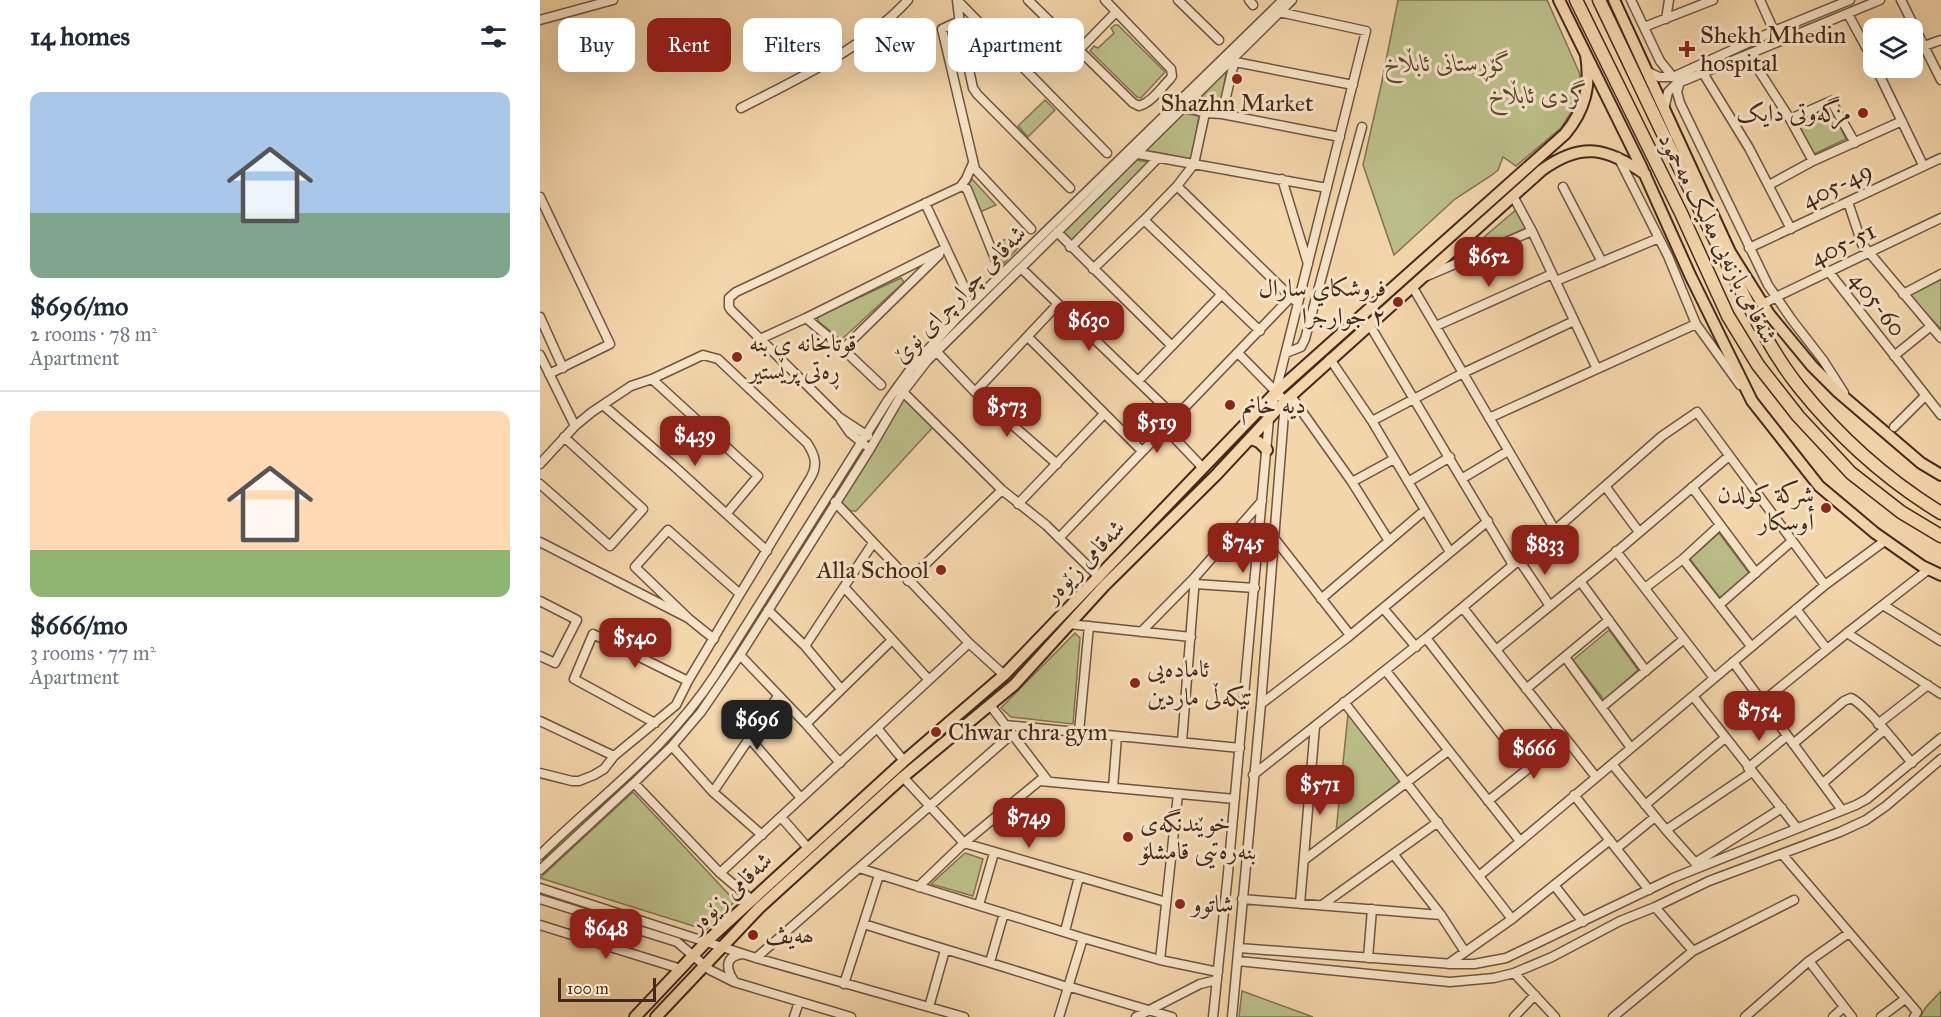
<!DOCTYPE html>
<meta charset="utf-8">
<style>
body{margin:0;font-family:"IM FELL Great Primer",Amiri,serif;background:#f2f2f3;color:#1f2937;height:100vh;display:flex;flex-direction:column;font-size:22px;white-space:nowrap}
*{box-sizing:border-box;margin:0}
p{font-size:20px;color:#747a83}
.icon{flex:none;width:33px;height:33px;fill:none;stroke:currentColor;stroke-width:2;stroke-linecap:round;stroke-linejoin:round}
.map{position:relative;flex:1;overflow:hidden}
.panel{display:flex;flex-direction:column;background:#fff;width:540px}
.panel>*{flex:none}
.guide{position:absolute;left:18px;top:18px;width:570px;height:54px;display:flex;gap:12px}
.buttons{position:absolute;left:1323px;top:18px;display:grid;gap:12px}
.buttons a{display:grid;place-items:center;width:60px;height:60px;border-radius:12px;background:#fff;box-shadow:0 6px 24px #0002;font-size:30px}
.scale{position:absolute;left:18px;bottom:15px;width:98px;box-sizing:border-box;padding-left:6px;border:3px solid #44281b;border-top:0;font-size:16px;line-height:21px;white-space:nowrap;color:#44281b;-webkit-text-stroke:4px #f7e4c8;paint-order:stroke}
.price{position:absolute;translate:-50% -51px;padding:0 14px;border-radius:12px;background:#8f2418;color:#fff;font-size:20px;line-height:39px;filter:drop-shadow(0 2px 3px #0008)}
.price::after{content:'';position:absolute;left:50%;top:36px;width:18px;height:14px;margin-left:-9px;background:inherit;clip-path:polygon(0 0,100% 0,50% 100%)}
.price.selected{background:#222;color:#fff}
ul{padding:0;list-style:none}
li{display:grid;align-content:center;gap:12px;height:318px;padding:0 30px}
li+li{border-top:2px solid #e0e1e3}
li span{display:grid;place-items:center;height:186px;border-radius:12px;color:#555}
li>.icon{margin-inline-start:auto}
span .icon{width:108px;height:108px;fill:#fffc;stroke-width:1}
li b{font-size:26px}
h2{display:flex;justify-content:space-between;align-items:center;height:72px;padding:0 30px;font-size:26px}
.pill{padding:0 21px;border-radius:12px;background:#fff;box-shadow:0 6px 24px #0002;font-size:21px;line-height:54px}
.pill.selected{background:#8f2418;color:#fff}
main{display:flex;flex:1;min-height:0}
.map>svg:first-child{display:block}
</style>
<main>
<section class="panel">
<h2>14 homes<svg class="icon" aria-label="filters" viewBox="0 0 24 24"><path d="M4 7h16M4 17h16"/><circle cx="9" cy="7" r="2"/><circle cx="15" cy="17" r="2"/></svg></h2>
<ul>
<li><span style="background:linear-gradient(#a9c7e8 65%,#7fa58c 0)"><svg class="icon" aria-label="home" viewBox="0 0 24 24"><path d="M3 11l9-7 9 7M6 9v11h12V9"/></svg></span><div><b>$696/mo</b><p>2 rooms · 78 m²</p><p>Apartment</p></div></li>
<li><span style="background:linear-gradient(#ffd9b3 75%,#8fb573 0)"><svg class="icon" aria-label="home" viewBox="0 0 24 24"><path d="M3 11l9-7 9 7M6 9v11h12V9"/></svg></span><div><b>$666/mo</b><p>3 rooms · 77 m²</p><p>Apartment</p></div></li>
</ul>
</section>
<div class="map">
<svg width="1401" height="1017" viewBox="0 0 1401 1017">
<rect width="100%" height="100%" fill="#f3d6aa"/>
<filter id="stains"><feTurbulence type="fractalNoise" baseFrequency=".00333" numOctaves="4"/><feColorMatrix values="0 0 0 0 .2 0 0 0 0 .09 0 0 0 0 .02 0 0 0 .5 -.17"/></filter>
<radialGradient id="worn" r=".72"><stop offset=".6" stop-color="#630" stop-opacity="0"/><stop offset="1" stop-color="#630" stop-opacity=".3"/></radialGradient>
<!-- green -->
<path fill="#bbbe88" stroke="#807352" stroke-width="1.5" d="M858,0h149l33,74 -2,17 -6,20 -11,17 -45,38 -13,-9 -5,13 -6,5 -37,24 -61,56 -31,-90 18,-79z
M575,25h3l47,47 -24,26 -4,-1 -47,-46 4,-5 4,2 16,-15 -3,-5z
M683,73h3l-6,36 -7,1 -20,-4z
M505,100l10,10 -27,27 -10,-11z
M1289,104l17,35 -32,15 -19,-33z
M643,113l16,3 -7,42 -3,1 -44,-9z
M596,160l14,2 -78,80 -9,-10z
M432,179l24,26 -16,7 -12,-27z
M977,209l9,19 -69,32z
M468,238l3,1 7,9 -15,16 -8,-20z
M361,278l3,4 -63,58 -23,-19 -1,-4z
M1401,279v50l-32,-34z
M363,398l30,29 -77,84h-5l-13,-12z
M1179,533l30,40 -29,25 -30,-39z
M1069,630l29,40 -34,30 -31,-40z
M535,633l5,5 -7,86 -62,-7 -10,-9z
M808,714l52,67 -64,51z
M93,792l102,109 -29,29 -166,-52z
M425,853l18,6 -10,37 -42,-12z
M702,991l71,26h-74z
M1401,991v26h-21l6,-10z"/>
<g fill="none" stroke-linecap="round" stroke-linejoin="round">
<defs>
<path id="minor" d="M417,0l4,33 12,55 4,6 93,94
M417,0l150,153
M488,0l105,103 6,3c13,-4 21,-17 31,-27l2,-3 -1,-7 -66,-69
M638,0l41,40
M709,0l4,5
M1091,0l29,61 13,16
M1220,0l14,31
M1361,0l40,80
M1308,14l26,48
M1126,19l3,-19
M0,20l73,-20
M419,21l-17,8 33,140 56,60
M1104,27l69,-27
M1384,46l17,-6
M539,50l37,-38
M1209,55l41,64 23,42
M690,61l123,24
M1336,68l47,97
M1106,71l13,6h14l101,-46 76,-31
M488,72l36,-37
M1163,73l46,75 42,81
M1140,82l-3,10 3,11 88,182 24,35 31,40 21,33
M644,106l21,7 17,1 118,23
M201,108c58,-30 122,-59 167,-108
M1124,110l4,-18 8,-8 204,-84
M682,114l12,-51
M1250,119l41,-18 24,42
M598,154l189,34
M1078,157l50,99 28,68 44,61
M742,179l26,85
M1229,185l44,-24 89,-40
M421,186l5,-7 7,-16
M637,186l117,114
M1023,187l39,75
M973,196l19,35 65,138
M0,197l70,147 -61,30
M1308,202l14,42 79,94
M385,203l42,90
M604,220l116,111
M517,232l114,113
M530,247l5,-4 83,-85
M1209,248l192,-90
M481,268l154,149
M553,269l51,-49 33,-34 17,-22 11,-51
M1289,272l112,143
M887,276l105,-45
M1016,281l103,-43
M872,286l143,244
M1363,294l38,-20
M1223,304l13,-7 165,-79
M0,317l23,51
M266,318l37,31 38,36
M829,324l144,241
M896,326l116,-52
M488,337l114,114
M220,339l46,-21 140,-70
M303,349l96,-94
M396,351l39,41 82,72
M746,353l15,-6 4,-8 57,-212
M0,355l35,71
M1354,356l37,-30
M790,359l42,62 78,131
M112,379l106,97 -31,37
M598,381l84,-87
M363,392l99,98 44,35 52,51
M435,392l83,-88
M751,396l61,86 37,59
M63,405l72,62 92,84
M949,418l207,-94
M301,420l9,13 15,12
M832,421l91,-48 111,-52
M1354,427l31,-31
M625,428l38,40
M328,436l-29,-19 -108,-107 -2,-3v-9l7,-6 226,-106 5,3 29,72
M0,464l35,-38 17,-14 39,-26 21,-7 51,-24 15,4 89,84c8,12 11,22 4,34l-71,117 -52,87 -12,24 -62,51 -10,13 -10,6 -15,6h-7l-32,-8
M923,478l45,-27
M812,482l42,-23
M868,482l42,-25
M0,484l70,62 33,-37 -79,-72
M1065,486l34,46
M1152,487l64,86
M295,502l134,141 35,32
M478,504l86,-90
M1180,525l-37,34 68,87
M519,538l232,-241
M734,538l76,97
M0,542l148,76 26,21
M1076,551l98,127
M979,560l31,46
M368,581l94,-91
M1040,581l66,90
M655,584l60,4
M304,587l85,93
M1105,588l38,-29
M781,599l104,-89
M0,601l37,19 -22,43 -15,-7
M1179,605l73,-64
M1343,605l58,36
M843,608l33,39
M923,608l133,169
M1256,609l31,40
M228,610l37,36 36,43
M148,618l-53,-51 33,-37 72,64
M529,624l122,13
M601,632l54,-55 67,-76
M1307,633l94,61
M886,638l102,131
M265,646l68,-103
M956,650l125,-102 108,-92
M200,655l66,69 34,39
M1025,657l66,91
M1193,662l109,148
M846,671l134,170
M986,689l83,-69
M1153,696l104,132
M804,702l168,217
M1222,702l85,-69 82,-64
M721,704l86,-66 141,-117
M450,705l58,76
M1062,707l82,-68
M0,721l74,35
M115,723l-81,-44 19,-45 95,47
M266,724l86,-84
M1338,724l50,-39
M465,725l235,23
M337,728l27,33
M539,732l10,-106
M210,739l51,59
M642,742l13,-165
M1253,744l51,-43 7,-3c16,8 48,49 61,65
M132,746l41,46 49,43
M1072,764l54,66 33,37
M1208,768l39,-32
M713,775l173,-137 129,-108 107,-94 35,-24 128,173
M363,777l61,66 202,59
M500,781l195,18
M94,783l86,90 32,27
M1283,783l61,-53
M573,788l4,-52
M173,792l65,-96
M1034,795l75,95
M948,801l77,-62
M1105,805l80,-67
M241,817l27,31
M1126,830l86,-58
M1077,848l38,-31
M1242,854l135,158 -3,5
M0,855c62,-61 126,-105 175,-180l173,-275 24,-33 43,-47 328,-320
M854,855l47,60 24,37
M764,860l144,-109
M1155,863l87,-55
M319,868l224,70 77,22 58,12
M0,870l94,-87 38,-37 29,-34 39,-57 130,-206 33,-57 24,-31 365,-361
M180,873l249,-230
M939,876l346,-291 61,-45
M1014,885l29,37
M378,887l46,-44 80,-66
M0,888l216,70 208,59
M0,899l137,43 33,28 24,12 117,35
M702,899l199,16
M760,904l15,-178
M439,905l15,-52
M782,905l116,-83
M1115,907l38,44
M324,924c68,22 136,41 203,63
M0,925l141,44
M525,931l14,-54
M699,948l214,16h21l32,-6 167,-80 183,-73 11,-6 74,-61
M216,958l256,-224
M828,958l4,-49
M620,960l18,-166
M698,961l212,21 44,-4 20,-5 38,-16 68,-36 35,-14 54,-26 131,-49 26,-12 20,-14 55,-47
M1269,961l43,56
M450,962l14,-49
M908,964l64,-45 98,-79
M974,973l41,44
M194,981c-8,-12 -10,-25 9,-27
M304,984l35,-109
M527,986l105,31
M389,1007l16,-57
M254,1017l5,-15
M519,1017l24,-79
M596,1017l64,-33 17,-4
M673,1017l15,-144 41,-454 97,-388 -87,-19
M692,1017l29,-313 24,-303 -47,-48
M974,1017l21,-22
M1073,1017l80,-66 101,-51
M1205,1017l64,-56 40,-28
M1293,1017l11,-10
M1341,1017l24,-18"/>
<path id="major" d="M1019,0l82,166 49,109 62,126 67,85 56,47 47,33 19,9
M1074,0l116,252 39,62 43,52 26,26 83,71 20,12
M711,439l8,3 8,8
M95,1017l71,-75 198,-181 100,-86 272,-283 289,-258c20,-24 26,-48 21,-79
M116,1017l103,-109 144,-131 111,-92 90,-99 112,-111 69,-74 257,-231c40,-29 65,-22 103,4"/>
<path id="highway" d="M1036,0l105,213 47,103 30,49 40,51 53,57 50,39 40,24
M1059,0c41,85 80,170 123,253 24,46 45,94 77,134 40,50 88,93 142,126"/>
</defs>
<!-- minor casing -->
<use href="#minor" stroke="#70543f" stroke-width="11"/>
<!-- major casing -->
<use href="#major" stroke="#44281b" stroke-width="14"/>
<!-- highway casing -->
<use href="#highway" stroke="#44281b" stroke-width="15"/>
<!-- minor -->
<use href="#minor" stroke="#f7e4c8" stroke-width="8"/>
<!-- major -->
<use href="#major" stroke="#f3d6aa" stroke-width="10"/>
<!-- highway -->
<use href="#highway" stroke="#f3d6aa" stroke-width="12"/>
</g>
<!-- markers -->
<g fill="#8f2418" stroke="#f7e4c8" stroke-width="2">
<path d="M1144 40h6v6h6v6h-6v6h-6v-6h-6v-6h6z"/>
<circle cx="697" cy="79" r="6"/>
<circle cx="1323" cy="113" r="6"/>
<circle cx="858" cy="302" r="6"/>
<circle cx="197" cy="357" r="6"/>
<circle cx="690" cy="405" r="6"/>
<circle cx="1286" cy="508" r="6"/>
<circle cx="401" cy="570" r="6"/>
<circle cx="595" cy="683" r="6"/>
<circle cx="396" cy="732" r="6"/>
<circle cx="588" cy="837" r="6"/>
<circle cx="640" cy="904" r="6"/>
<circle cx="213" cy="935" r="6"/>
</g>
<g text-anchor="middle" stroke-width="6" stroke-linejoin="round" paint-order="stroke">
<!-- poi labels -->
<g font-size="24" fill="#44281b" stroke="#f7e4c8" text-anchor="start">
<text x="1160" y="43">Shekh Mhedin<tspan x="1160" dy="28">hospital</tspan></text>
<text x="697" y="111" text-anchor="middle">Shazhn Market</text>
<text x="1311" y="121" text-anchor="end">مزگەوتی دایک</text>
<text x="846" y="296" text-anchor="end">فروشكاي سارال<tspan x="846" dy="28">٢ جوارجرا</tspan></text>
<text x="209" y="351">قوتابخانە ی بنە<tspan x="209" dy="28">ڕەتی پرێستیر</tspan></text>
<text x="702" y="413">دیە خانم</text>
<text x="1274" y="502" text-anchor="end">شرکة کولدن<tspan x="1274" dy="28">أوسکار</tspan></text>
<text x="389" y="578" text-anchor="end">Alla School</text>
<text x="607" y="677">ئامادەیی<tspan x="607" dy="28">تێکەڵی ماردین</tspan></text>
<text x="408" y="740">Chwar chra gym</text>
<text x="600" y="831">خوێندنگەی<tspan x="600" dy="28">بنەرەتیی قامشلۆ</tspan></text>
<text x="652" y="912">شاتوو</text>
<text x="225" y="943">ھەیڤ</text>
</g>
<!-- park labels -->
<g font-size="24" font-style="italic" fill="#5c4631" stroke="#f7e4c8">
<text x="908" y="71">گۆڕستانی ئابڵاخ</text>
<text x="999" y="103">گردی ئابڵاخ</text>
</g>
<!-- street labels -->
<g font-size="24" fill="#44281b" stroke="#f7e4c8">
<text transform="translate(1297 185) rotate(-26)" y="8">405-49</text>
<text transform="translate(1178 238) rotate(63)" y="8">شەقامی بازنەیی مەلیک مەحمود</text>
<text transform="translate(1303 244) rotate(-26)" y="8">405-51</text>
<text transform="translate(419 294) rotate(-46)" y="8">شەقامی چوارچرای نوێ</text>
<text transform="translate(1338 304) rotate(52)" y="8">405-60</text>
<text transform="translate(544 561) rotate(-46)" y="8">شەقامی زێوەر</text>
<text transform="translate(190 892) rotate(-43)" y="8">شەقامی زێوەر</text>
</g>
</g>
<rect width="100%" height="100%" filter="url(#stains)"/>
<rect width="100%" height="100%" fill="url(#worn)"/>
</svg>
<div class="buttons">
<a><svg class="icon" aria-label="layers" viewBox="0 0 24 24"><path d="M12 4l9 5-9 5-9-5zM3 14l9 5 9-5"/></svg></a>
</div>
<div class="scale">100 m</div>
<b class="price" style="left:949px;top:288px">$652</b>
<b class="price" style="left:549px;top:352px">$630</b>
<b class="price" style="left:467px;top:438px">$573</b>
<b class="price" style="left:617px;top:454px">$519</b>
<b class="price" style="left:155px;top:467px">$439</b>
<b class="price" style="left:703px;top:574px">$745</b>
<b class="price" style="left:1005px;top:576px">$833</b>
<b class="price" style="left:95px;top:669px">$540</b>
<b class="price" style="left:1219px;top:742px">$754</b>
<b class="price selected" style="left:217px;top:751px">$696</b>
<b class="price" style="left:994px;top:780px">$666</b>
<b class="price" style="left:780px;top:816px">$571</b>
<b class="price" style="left:489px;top:849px">$749</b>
<b class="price" style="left:66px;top:960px">$648</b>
<div class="guide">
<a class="pill">Buy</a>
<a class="pill selected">Rent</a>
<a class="pill">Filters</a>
<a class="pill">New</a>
<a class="pill">Apartment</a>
</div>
</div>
</main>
